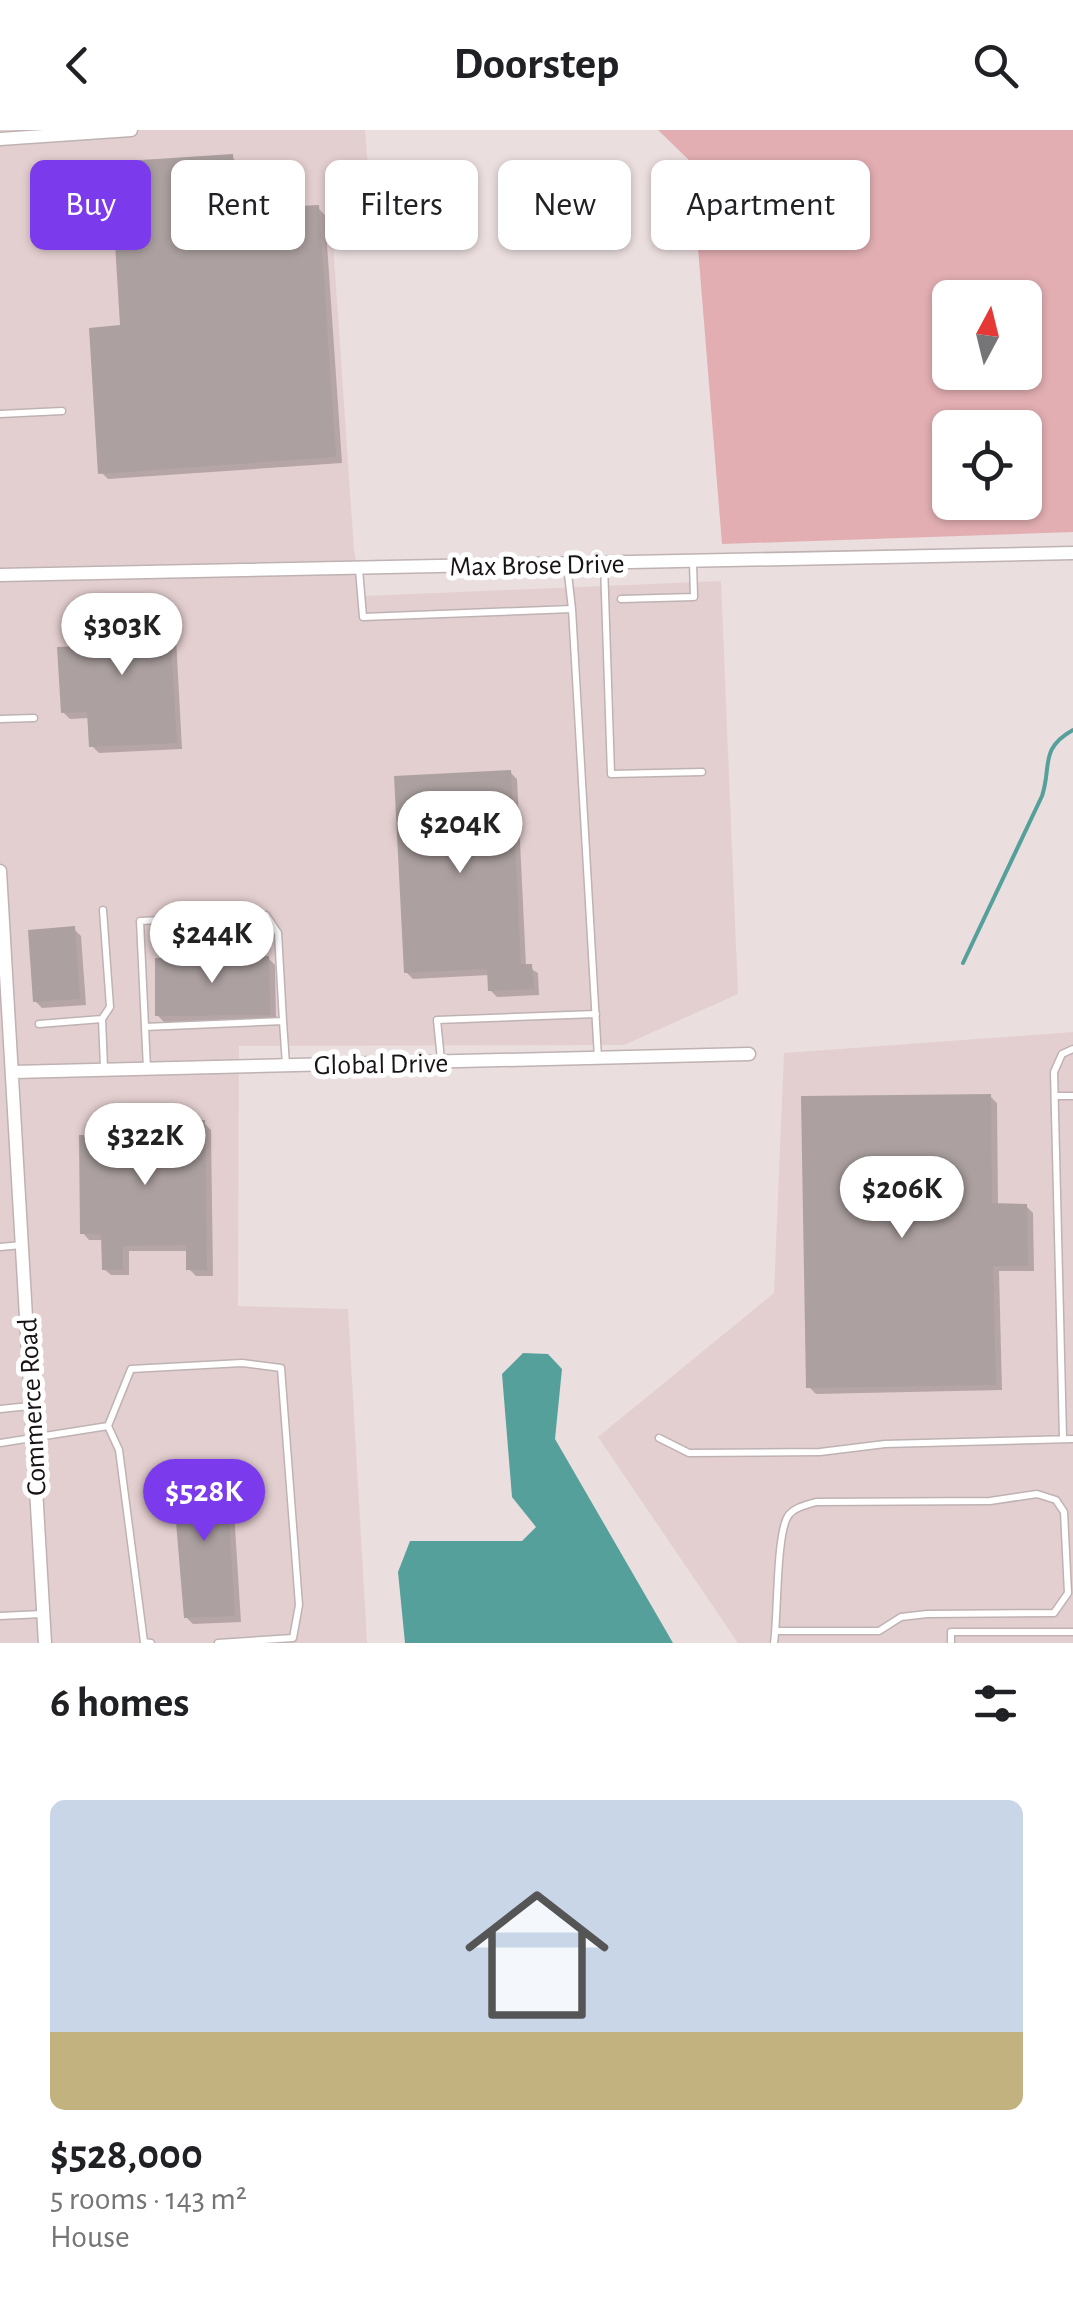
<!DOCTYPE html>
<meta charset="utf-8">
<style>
body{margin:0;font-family:"Alegreya Sans",sans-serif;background:#f2f2f2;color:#202124;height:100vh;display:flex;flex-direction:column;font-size:38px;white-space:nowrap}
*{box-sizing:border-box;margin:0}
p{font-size:32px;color:#757577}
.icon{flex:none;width:55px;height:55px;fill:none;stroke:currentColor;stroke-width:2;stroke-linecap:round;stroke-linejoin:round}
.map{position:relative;height:1513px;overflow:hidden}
.side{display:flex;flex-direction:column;background:#fff;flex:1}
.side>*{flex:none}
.hud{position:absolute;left:30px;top:30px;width:1015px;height:90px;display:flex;gap:20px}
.needle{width:65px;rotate:7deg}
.tools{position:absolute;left:932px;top:150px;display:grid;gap:20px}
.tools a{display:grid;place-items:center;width:110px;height:110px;border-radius:15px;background:#fff;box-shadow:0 2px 8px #0004;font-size:50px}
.price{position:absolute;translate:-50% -85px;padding:0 22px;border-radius:35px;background:#fff;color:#222;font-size:32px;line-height:65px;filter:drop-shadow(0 2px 5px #0008)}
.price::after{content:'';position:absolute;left:50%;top:60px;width:30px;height:22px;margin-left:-15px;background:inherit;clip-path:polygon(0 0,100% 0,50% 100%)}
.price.active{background:#7c3aed;color:#fff}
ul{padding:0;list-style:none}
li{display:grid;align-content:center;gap:20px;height:530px;padding:0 50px}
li+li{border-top:2px solid #e0e0e0}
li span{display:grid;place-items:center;height:310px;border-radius:15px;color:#555}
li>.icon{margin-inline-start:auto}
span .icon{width:180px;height:180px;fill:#fffc;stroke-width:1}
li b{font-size:42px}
h2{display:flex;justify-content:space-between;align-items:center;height:120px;padding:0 50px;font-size:42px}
.tag{padding:0 35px;border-radius:15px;background:#fff;box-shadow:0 2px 8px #0004;font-size:35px;line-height:90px}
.tag.active{background:#7c3aed;color:#fff}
header{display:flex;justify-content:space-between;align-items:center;height:130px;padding:0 50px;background:#fff;font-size:45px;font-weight:700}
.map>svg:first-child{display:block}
</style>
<header><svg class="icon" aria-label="back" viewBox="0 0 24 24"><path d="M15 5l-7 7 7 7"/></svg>Doorstep<svg class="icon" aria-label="search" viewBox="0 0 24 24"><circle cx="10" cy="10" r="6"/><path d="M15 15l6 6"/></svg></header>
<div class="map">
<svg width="1073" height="1513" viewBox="0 0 1073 1513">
<rect width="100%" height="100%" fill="#ebdedf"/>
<!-- built -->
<path fill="#e4cfd0" d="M0,0h365l4,51 -40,3 25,366 9,46 358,-15 17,413 -114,51 -385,1 -1,260 110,3 19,334h-367z
M1073,902v611h-335l-140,-206 176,-144 10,-240z"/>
<!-- green -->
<path fill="#e2aeb2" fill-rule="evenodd" d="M658,0h415v402l-351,12 -31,-382zM950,168h75v74h-75zM950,298h75v74h-75z"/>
<!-- water -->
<path fill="#56a09c" d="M523,1223l25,1 14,15 -7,70 118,204h-268l-7,-71 12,-31h112l14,-14 -24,-30 -10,-123z"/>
<!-- shadow -->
<path fill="#0003" d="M232,27l7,7 4,47 75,-3 7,7 17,248 -234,16 -7,-7 21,-145z
M168,482l7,7 7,130 -83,4 -7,-7 -2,-28 -20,1 -7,-7z
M510,642l7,7 9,187 12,7 1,22 -42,2 -7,-7 -1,-15 -76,4 -7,-7z
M74,799l7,7 5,69 -44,3 -7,-7z
M268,828l7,7 1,55 -112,2 -7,-7z
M990,966l7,7 1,103h28l7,7 1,58h-35l3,119 -186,4 -7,-7z
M204,993l7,7 2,146h-17l-7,-7v-18h-60v24h-18l-7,-6v-29h-15l-6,-7z
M225,1344l7,6 9,142 -48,2 -7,-7z"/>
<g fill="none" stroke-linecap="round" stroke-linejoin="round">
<!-- stream -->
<path stroke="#56a09c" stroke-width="4" d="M963,833l79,-167c10,-30 -3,-47 31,-66"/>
</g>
<!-- building -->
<path fill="#aca0a0" d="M233,24l5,55 81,-4 17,252 -238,17 -9,-146 31,-3 -10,-163z
M169,479l8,134 -88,4 -2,-35 -26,1 -4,-66 26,-1 -2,-32z
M511,640l10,194h11l2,25 -46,2 -1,-22 -83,4 -10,-197z
M75,796l5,73 -47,3 -5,-72z
M269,826l1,59 -115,1v-58z
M991,964l1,109 35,1 1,62h-35l3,119 -190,3 -5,-292z
M205,990l2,150h-21v-25l-63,1v24h-21l-1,-36h-21l-1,-99h20v-14z
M226,1341l9,145 -51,2 -12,-144z"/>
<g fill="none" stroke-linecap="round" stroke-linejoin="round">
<defs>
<path id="service" d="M0,284l62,-3
M604,434l7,210 91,-2
M567,435l5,44
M359,439l4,48 209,-8 26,449
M621,469l73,-2 -1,-35
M0,589l34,-1
M102,889l8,-12 -7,-97
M39,894l63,-5 2,49
M145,897l-5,-106 126,-6 12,18 5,88
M441,930l-4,-40 159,-6
M147,938l-2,-41 138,-6 3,44
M1055,966h18
M0,1117l22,-2
M0,1279l30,-3
M1063,1307l-9,-365 8,-18 11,-5
M659,1308l30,15 131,-1 65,-8 188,-5
M0,1313l108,-17
M0,1486l42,-2
M151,1513l-7,-1 -25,-192 -11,-24 23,-57 111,-6 39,5 18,237 -6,33 -75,5
M774,1513c4,-27 2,-108 14,-127 6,-9 19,-11 28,-14l174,-1 47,-7 19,6 8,12 4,81 -14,20 -127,1 -26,3 -22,14h-103
M951,1513v-11h122"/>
<path id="minor" d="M0,9l131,-9
M0,445l1073,-22
M0,741l45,772
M13,942l736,-18"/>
</defs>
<!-- service casing -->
<use href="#service" stroke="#bfb2b3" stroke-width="9"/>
<!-- minor casing -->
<use href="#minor" stroke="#bfb2b3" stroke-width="15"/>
<!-- service -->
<use href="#service" stroke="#fff" stroke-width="6"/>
<!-- minor -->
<use href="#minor" stroke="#fff" stroke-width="12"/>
</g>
<g text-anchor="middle" stroke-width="10" stroke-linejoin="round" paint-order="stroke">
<!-- street labels -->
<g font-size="28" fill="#181314" stroke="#fff">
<text transform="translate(537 434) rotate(-1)" y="10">Max Brose Drive</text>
<text transform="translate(381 933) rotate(-1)" y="10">Global Drive</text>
<text transform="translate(31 1277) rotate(-93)" y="10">Commerce Road</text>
</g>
</g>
</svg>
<div class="tools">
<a><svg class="needle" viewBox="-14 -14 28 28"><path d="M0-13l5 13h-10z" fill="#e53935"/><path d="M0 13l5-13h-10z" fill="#757577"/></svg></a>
<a><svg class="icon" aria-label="locate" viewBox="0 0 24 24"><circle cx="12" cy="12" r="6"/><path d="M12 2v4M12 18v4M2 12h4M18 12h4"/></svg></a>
</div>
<b class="price" style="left:122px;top:548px">$303K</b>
<b class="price" style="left:460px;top:746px">$204K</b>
<b class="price" style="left:212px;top:856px">$244K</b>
<b class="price" style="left:145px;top:1058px">$322K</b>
<b class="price" style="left:902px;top:1111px">$206K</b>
<b class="price active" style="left:204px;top:1414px">$528K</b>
<div class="hud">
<a class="tag active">Buy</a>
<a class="tag">Rent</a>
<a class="tag">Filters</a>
<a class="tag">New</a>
<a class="tag">Apartment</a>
</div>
</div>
<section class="side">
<h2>6 homes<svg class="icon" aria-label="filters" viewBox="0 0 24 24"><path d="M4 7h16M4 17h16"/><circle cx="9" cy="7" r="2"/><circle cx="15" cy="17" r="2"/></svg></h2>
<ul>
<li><span style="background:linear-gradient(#c9d6e8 75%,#c2b280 0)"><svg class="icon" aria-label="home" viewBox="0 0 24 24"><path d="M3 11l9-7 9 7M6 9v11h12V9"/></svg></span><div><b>$528,000</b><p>5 rooms · 143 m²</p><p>House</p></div></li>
</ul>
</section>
